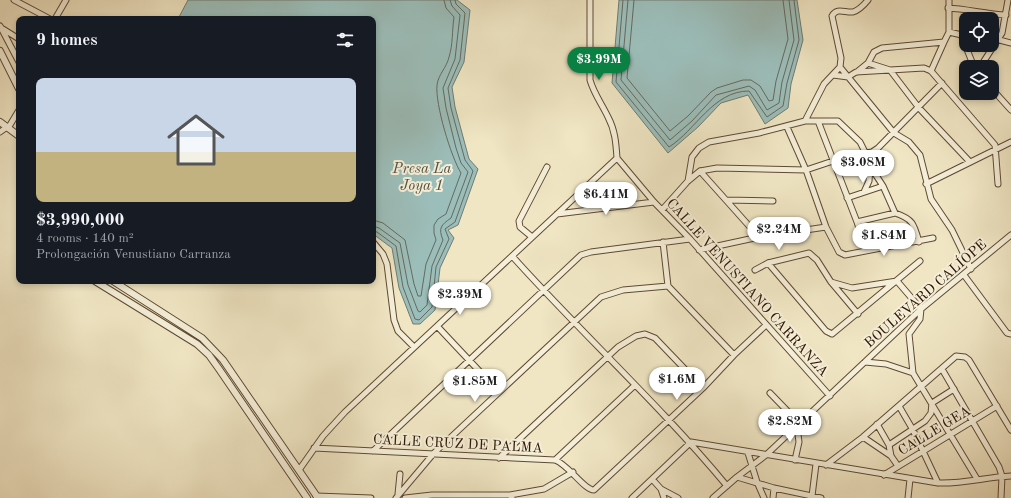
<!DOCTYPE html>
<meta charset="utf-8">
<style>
body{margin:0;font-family:"Old Standard TT",serif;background:#20242c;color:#f1f3f6;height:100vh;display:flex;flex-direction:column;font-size:15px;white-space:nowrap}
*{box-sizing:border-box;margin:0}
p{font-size:13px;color:#9ea1a6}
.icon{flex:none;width:22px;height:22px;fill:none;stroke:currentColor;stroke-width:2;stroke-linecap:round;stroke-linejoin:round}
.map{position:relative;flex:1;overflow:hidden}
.sheet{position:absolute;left:16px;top:16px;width:360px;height:268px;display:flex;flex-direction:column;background:#171b24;border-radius:8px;box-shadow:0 2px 6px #0003}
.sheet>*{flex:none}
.controls{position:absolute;left:959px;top:12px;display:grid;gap:8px}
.controls a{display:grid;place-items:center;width:40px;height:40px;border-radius:8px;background:#171b24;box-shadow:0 2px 6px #0003;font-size:20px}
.price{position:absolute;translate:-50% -34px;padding:0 9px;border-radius:14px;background:#fff;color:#222;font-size:13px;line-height:26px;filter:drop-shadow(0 1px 2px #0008)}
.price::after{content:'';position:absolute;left:50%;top:24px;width:12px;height:9px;margin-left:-6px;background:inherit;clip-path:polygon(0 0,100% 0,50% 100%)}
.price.selected{background:#0b8043;color:#fff}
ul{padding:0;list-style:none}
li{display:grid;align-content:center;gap:8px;height:212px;padding:0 20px}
li span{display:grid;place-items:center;height:124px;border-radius:8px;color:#555}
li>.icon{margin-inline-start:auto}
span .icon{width:72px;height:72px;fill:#fffc;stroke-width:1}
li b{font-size:17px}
h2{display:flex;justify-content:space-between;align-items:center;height:48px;padding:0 20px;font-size:17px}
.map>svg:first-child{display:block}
</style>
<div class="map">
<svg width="1011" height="498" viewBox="0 0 1011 498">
<rect width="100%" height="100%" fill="#f0e6c4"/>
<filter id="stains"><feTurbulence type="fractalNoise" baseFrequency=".005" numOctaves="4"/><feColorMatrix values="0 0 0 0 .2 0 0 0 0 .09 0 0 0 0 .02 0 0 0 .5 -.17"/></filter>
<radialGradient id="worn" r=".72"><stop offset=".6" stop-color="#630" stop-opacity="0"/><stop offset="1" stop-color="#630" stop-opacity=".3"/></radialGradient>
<!-- water -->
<path fill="#9cbeba" stroke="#707b71" d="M188,0h269l13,10 -6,52 -12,25 3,20 14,52 9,10 -20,56 -10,5 6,8 -14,30 -5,42 -15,14h-7l-14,-36 -7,-40 -19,-14v-215h-195z
M619,0h178l6,40 -12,44 -3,24 -23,16 -17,-29 -27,8 -23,24 -30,26 -56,-70z"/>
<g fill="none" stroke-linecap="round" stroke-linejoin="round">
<!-- shore -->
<path stroke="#646a5e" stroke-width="1" d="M623,0l-7,82 53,65c27,-17 44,-56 80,-56l18,26 16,-11 4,-23 12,-43 -5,-40
M628,0l-7,80 49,60 22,-19 24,-26 33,-9 6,4 12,20 12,-7 3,-21 12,-42 -5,-40
M634,0l-7,78 43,53 18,-15 23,-24 6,-4 26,-8h8l9,6 9,15 4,-1 3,-19 12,-42 -5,-39
M373,220l10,3 22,17 9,44 4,12h3l5,-32 10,-24 -2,-7v-8l4,-6 8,-5 15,-41c-10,-16 -26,-69 -24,-88 1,-10 10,-18 12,-28 4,-12 3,-27 5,-40l-8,-9 -2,-8
M373,226l6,2 21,15 8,42 10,26 2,1 7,-7 5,-39 11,-26c-5,-12 -2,-15 8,-22l17,-46 -7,-9 -5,-15 -10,-40 -3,-20 12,-29 5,-44 -8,-9 -2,-6
M373,231l4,1 19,14 7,41 12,32 4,1 13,-13 4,-40 13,-28 -4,-10 10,-7 18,-51 -8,-11 -14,-52 -3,-20 12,-28 5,-47 -9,-9 -1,-4"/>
<defs>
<path id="minor" d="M14,0l36,19
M590,0v80c4,14 12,24 18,37 7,13 8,26 9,41
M868,0c-4,5 -9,10 -15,12 -8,1 -16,-5 -21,4l9,42 -1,9 54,66 15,9 11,13 11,44 21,31 19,39
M949,0v32
M948,8c19,1 38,6 58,7
M55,19l11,-19
M0,26l19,36
M3,29l16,10
M962,37l12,30
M992,38l19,5
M868,63l6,-11 8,-4 62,-6 5,-10 17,4
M982,67l2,-6 18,-28 6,-33
M931,71l13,-29
M857,72l11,-9 22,7 29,38 51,54
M833,75l15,2 8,-5 68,-4 7,3 64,74 3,39
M992,89l19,21
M805,121l19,-37 16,-17
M818,121l39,101 9,29
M787,127l19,43 20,57 13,25 6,3 88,-17
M0,132l10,-7 9,-15
M617,158l37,44 36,37 140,157
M700,171l59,66
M688,181l4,-24 7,-9 10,-6 50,-9 46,-12h33l22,21 6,12 4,12 13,20 12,27c18,6 19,11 24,29
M926,184l85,-42
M864,192l5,-11 1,-14
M847,198l36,-12
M727,200l46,1
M662,210l26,-29 12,-10 17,-3 89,2 42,-14 24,-4 6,-4 64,-65
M557,214l97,-12
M857,222l38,-9
M532,237l-12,-10 -1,-6 28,-54
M373,242l10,12 4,10 7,56 4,11 16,16
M663,242l5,44
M699,250l60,-13 67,-10
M512,256c70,78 148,149 215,230
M768,263l58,68 6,3 88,-73
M755,270l13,-7 41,-10 8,7 14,22 27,32
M964,275l43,58 4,1
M831,282l21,6 45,-7 24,28 -1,10 -11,15 4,39 64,106
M668,286l66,69
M437,326l62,66
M865,362l21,2 27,9
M942,369l57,98 3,9 -1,22
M770,393l30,31
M899,406l14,24 25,53
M877,424l12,21 2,11 7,10
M863,437l28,19
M889,445l36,-24 6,-8 1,-10 22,-14
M314,448l241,12c14,5 29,30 39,30l109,-102 31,-33 32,-30
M373,451l208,-196 10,-3 99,-13
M748,453l9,29 7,16
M499,458l119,-111 18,-11 9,-2 10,4 48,50
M555,460l80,-75
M795,460l4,-18 -2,-15
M826,465l37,-28 93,-81 9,1 4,3 42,70
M299,470l24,-34 22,-24 272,-254
M884,475l113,-69
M737,477l37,11 47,10
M652,479l9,10 17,9
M661,489l3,9
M398,494l2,-20
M510,495l34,-6 29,-17
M316,496l55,2
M812,496l4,-32
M396,498l38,-45 167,-156 22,-7 45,-4
M405,498l27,-3h78l2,3
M632,498l59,-56 247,41c26,1 48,-6 73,-7
M713,498l24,-21 29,-22 155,-146 90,-74
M773,498l1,-10
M908,498l2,-19"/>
<path id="tertiary" d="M0,51l19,38
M0,122l19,14
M95,281l102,63 12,11 10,14 88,129
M113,281l89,57 21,22 95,138"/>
</defs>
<!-- minor casing -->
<use href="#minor" stroke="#5e4a33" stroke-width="7"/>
<!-- tertiary casing -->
<use href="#tertiary" stroke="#5e4a33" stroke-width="8"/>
<!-- minor -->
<use href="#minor" stroke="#f5efd9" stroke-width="5"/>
<!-- tertiary -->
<use href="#tertiary" stroke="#f5efd9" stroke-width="6"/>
</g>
<g text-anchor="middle" stroke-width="4" stroke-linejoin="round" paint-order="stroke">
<!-- street labels -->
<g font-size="14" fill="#2d1603" stroke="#f5efd9">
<text transform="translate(748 287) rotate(48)" y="5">CALLE VENUSTIANO CARRANZA</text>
<text transform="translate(925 293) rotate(-41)" y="5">BOULEVARD CALÍOPE</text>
<text transform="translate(934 430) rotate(-31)" y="5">CALLE GEA</text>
<text transform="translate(458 443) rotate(3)" y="5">CALLE CRUZ DE PALMA</text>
</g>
<!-- water labels -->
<g font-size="15" font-style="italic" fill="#545143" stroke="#f5efd9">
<text x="422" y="173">Presa La<tspan x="422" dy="17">Joya 1</tspan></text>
</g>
</g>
<rect width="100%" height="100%" filter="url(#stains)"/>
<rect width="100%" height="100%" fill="url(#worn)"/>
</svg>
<div class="controls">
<a><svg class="icon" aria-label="locate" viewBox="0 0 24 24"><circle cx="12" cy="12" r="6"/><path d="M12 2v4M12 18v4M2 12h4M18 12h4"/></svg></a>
<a><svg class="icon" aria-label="layers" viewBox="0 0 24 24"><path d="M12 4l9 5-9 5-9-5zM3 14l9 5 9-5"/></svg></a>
</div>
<b class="price selected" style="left:599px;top:81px">$3.99M</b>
<b class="price" style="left:863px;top:184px">$3.08M</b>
<b class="price" style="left:606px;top:216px">$6.41M</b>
<b class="price" style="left:779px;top:251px">$2.24M</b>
<b class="price" style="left:884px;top:257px">$1.84M</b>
<b class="price" style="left:460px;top:316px">$2.39M</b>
<b class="price" style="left:677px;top:401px">$1.6M</b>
<b class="price" style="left:475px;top:403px">$1.85M</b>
<b class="price" style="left:790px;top:443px">$2.82M</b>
<section class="sheet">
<h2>9 homes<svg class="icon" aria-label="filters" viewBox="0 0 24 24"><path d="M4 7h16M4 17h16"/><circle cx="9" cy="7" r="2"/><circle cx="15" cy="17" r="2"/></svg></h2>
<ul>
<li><span style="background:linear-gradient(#c9d6e8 60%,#c2b280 0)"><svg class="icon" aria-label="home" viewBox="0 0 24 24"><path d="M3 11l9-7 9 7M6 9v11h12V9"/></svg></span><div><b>$3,990,000</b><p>4 rooms · 140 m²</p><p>Prolongación Venustiano Carranza</p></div></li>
</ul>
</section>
</div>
